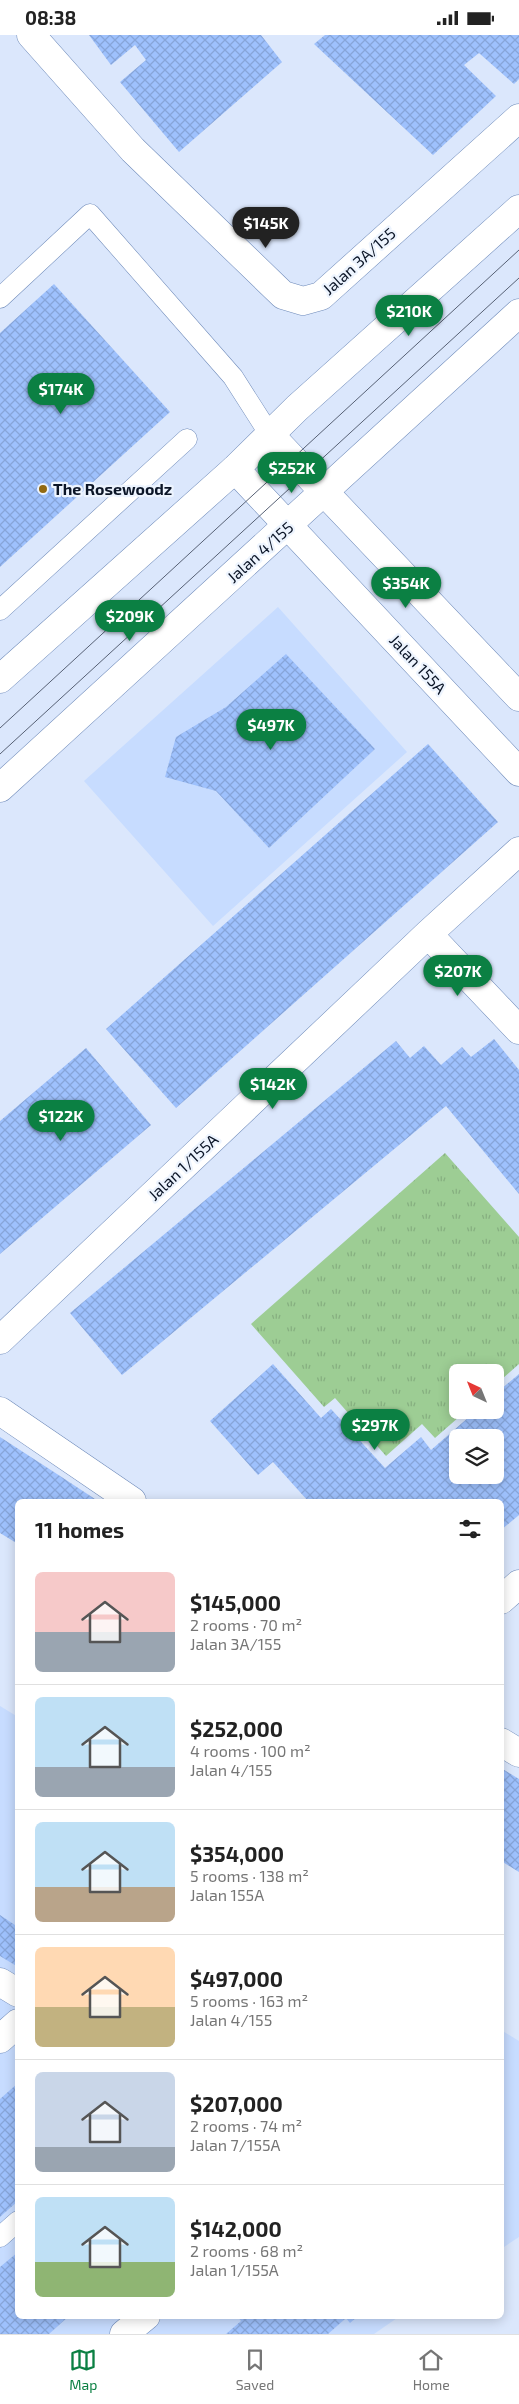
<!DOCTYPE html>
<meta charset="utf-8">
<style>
body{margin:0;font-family:"Exo 2",sans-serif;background:#f6f6f6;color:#222;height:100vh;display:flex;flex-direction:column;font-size:19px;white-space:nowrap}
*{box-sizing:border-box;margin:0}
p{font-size:16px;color:#767676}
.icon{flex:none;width:28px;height:28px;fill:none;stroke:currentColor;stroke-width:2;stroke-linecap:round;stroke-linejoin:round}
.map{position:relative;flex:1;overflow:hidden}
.panel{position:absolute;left:15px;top:1464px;width:489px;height:820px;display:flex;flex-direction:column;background:#fff;border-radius:8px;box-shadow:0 2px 12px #0003}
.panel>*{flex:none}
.needle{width:32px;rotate:317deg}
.fabs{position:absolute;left:449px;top:1329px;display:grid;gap:10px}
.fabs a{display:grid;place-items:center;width:55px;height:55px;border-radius:8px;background:#fff;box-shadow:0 2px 12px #0003;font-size:25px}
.price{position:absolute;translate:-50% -42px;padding:0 11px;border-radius:18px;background:#0b8043;color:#fff;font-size:16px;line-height:32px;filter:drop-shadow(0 1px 2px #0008)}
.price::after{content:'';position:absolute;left:50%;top:30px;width:15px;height:11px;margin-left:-8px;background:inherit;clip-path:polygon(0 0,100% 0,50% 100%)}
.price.current{background:#222;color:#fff}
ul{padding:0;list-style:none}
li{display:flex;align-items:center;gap:15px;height:125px;padding:0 20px}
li+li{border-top:1px solid #e0e0e0}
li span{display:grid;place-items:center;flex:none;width:140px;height:100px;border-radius:8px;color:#555}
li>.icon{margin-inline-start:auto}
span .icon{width:60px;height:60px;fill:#fffc;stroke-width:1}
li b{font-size:21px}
h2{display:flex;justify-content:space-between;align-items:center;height:60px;padding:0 20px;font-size:21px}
.status{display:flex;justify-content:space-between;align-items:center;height:35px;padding:0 25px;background:#fff;direction:ltr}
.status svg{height:14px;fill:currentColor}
.tab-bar{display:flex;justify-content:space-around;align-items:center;height:70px;border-top:1px solid #e0e0e0;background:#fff;font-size:14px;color:#767676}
.tab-bar a{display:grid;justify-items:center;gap:2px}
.tab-bar .current{color:#0b8043}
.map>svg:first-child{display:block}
</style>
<div class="status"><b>08:38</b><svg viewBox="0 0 49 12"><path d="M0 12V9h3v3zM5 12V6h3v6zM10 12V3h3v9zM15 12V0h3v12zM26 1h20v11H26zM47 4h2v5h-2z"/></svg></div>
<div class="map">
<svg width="519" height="2299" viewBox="0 0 519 2299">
<defs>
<pattern id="grass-tufts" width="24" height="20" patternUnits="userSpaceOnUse" patternTransform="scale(1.25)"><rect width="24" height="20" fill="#9dcd94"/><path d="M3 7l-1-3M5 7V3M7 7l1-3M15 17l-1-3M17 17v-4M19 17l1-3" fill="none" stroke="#86af80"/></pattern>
<pattern id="building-cross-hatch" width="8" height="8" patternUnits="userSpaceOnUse" patternTransform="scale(1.25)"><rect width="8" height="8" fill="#9ec1fd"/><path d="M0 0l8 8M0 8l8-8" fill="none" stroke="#87a5d9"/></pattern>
</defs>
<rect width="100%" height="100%" fill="#dbe7fc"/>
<!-- built -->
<path fill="#c7dcff" d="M278,572l129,145 -194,174 -129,-145z
M0,1671l18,11v599h382l-26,18h-374z
M501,1995l18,11v196l-18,12z"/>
<!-- grass -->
<path fill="url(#grass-tufts)" d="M445,1118l74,84v127l-24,21v-12h-37v37h9l-32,28 -13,-14 -36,32 -51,-58 -11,9 -73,-83z"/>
<!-- building -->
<path fill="url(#building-cross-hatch)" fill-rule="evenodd" d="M89,0h172l21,27 -103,90 -59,-70 26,-22 -11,-15 -24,20z
M325,0h194v44l-5,5 -35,-31 -15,12 32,31 -63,59 -119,-111z
M54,249l116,128 -170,155v-234z
M286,619l89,95 -106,99 -53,-57 -51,-14 11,-40 50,-30z
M428,709l70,78 -322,286 -70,-79z
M494,1004l25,31v124l-73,-88 -324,269 -52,-62 326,-272 14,17 14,-12 17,19 21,-18 9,10z
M86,1013l65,77 -151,129v-133z
M273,1329l48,54 10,-9 54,59 36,-31 10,13 46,-40h18v-16l24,-20v141l-18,15v-29h-193l-35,-39 -15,13 -48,-54zM458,1402h37v38h-37z
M0,1402l57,37 41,27h-80v43l-18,-11z
M501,1733l18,11v93l-18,-11z
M0,1880l18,12v40l-18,-11z
M18,2048v118l-18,16v-118z
M18,2217v64h51l-20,18h-49v-67z
M237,2281h121l-8,7 -4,-5 -18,16h-102l15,-13z"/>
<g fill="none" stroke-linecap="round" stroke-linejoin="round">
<defs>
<path id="service" d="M0,263l90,-84 143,163 37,58
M0,575l187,-171
M0,2202l18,-16"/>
<path id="minor" d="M31,0l102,115 150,145 20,6 18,-5 198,-178
M270,400l249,262
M235,434l284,303
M428,899l91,96
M0,1305l428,-406 91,-83
M0,1376l132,90
M501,1565l18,-16
M501,1707l18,11
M0,1947l18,11
M0,2004l18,-16
M124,2299l22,-18"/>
<path id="tertiary" d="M0,644l235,-210 62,-61 222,-199
M0,753l519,-475"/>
</defs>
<!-- service casing -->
<use href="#service" stroke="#6e8ab9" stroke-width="21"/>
<!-- minor casing -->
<use href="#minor" stroke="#6e8ab9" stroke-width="29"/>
<!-- tertiary casing -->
<use href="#tertiary" stroke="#6e8ab9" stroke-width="29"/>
<!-- service -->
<use href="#service" stroke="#fff" stroke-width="20"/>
<!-- minor -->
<use href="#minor" stroke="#fff" stroke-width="28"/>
<!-- tertiary -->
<use href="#tertiary" stroke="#fff" stroke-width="28"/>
<!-- tram -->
<path stroke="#576175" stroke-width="1" d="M0,693l519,-478
M0,719l519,-476"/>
</g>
<!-- markers -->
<circle fill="#926911" stroke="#edf4fe" stroke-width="2" cx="43" cy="454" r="5"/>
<g text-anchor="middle" stroke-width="4.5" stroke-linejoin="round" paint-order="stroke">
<!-- street labels -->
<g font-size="16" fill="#0b1527" stroke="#edf4fe">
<text transform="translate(359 226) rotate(-42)" y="6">Jalan 3A/155</text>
<text transform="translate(260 517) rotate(-42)" y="6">Jalan 4/155</text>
<text transform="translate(418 629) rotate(47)" y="6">Jalan 155A</text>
<text transform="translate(183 1132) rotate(-43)" y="6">Jalan 1/155A</text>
</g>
<!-- poi labels -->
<g font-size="16" font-weight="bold" fill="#0b1527" stroke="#edf4fe" text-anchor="start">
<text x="53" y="460">The Rosewoodz</text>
</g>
</g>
</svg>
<div class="fabs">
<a><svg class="needle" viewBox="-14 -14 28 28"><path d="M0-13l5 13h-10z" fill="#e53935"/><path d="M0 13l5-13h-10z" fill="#767676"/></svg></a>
<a><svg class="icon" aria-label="layers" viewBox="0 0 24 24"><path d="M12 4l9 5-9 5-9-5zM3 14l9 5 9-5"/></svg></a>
</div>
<b class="price current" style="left:266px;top:214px">$145K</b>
<b class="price" style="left:409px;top:302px">$210K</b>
<b class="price" style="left:61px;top:380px">$174K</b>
<b class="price" style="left:292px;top:459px">$252K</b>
<b class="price" style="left:406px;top:574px">$354K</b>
<b class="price" style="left:130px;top:607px">$209K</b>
<b class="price" style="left:271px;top:716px">$497K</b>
<b class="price" style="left:458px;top:962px">$207K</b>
<b class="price" style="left:273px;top:1075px">$142K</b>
<b class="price" style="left:61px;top:1107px">$122K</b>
<b class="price" style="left:375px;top:1416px">$297K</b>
<section class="panel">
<h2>11 homes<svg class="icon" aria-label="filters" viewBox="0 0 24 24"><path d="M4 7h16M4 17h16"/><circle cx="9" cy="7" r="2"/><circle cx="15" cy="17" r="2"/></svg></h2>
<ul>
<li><span style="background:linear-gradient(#f6c9c9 60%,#9aa5b1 0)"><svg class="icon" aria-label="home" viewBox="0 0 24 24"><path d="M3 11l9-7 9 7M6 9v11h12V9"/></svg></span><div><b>$145,000</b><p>2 rooms · 70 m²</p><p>Jalan 3A/155</p></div></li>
<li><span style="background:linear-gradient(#bfe0f5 70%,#9aa5b1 0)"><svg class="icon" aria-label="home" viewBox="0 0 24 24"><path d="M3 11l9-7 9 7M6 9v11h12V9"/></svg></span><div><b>$252,000</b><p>4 rooms · 100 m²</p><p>Jalan 4/155</p></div></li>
<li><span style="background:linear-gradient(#bfe0f5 65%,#b9a48a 0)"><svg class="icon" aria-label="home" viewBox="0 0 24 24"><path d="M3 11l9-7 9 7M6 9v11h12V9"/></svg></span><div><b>$354,000</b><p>5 rooms · 138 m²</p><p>Jalan 155A</p></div></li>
<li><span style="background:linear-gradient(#ffd9b3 60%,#c2b280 0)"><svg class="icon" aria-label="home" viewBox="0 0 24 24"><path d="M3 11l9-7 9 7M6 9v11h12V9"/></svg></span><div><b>$497,000</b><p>5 rooms · 163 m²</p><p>Jalan 4/155</p></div></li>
<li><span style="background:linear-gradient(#c9d6e8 75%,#9aa5b1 0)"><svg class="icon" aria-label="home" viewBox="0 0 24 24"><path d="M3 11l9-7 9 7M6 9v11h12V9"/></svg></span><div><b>$207,000</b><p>2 rooms · 74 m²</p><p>Jalan 7/155A</p></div></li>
<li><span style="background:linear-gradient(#bfe0f5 65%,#8fb573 0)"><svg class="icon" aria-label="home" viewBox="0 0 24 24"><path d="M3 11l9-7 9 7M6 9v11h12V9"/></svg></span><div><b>$142,000</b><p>2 rooms · 68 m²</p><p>Jalan 1/155A</p></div></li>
</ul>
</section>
</div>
<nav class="tab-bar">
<a class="current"><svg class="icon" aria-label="map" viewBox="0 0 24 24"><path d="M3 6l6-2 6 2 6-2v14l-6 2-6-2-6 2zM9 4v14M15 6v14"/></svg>Map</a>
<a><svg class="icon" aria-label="saved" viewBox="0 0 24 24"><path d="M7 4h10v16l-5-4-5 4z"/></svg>Saved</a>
<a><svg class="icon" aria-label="home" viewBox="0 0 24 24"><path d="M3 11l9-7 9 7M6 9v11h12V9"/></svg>Home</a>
</nav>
